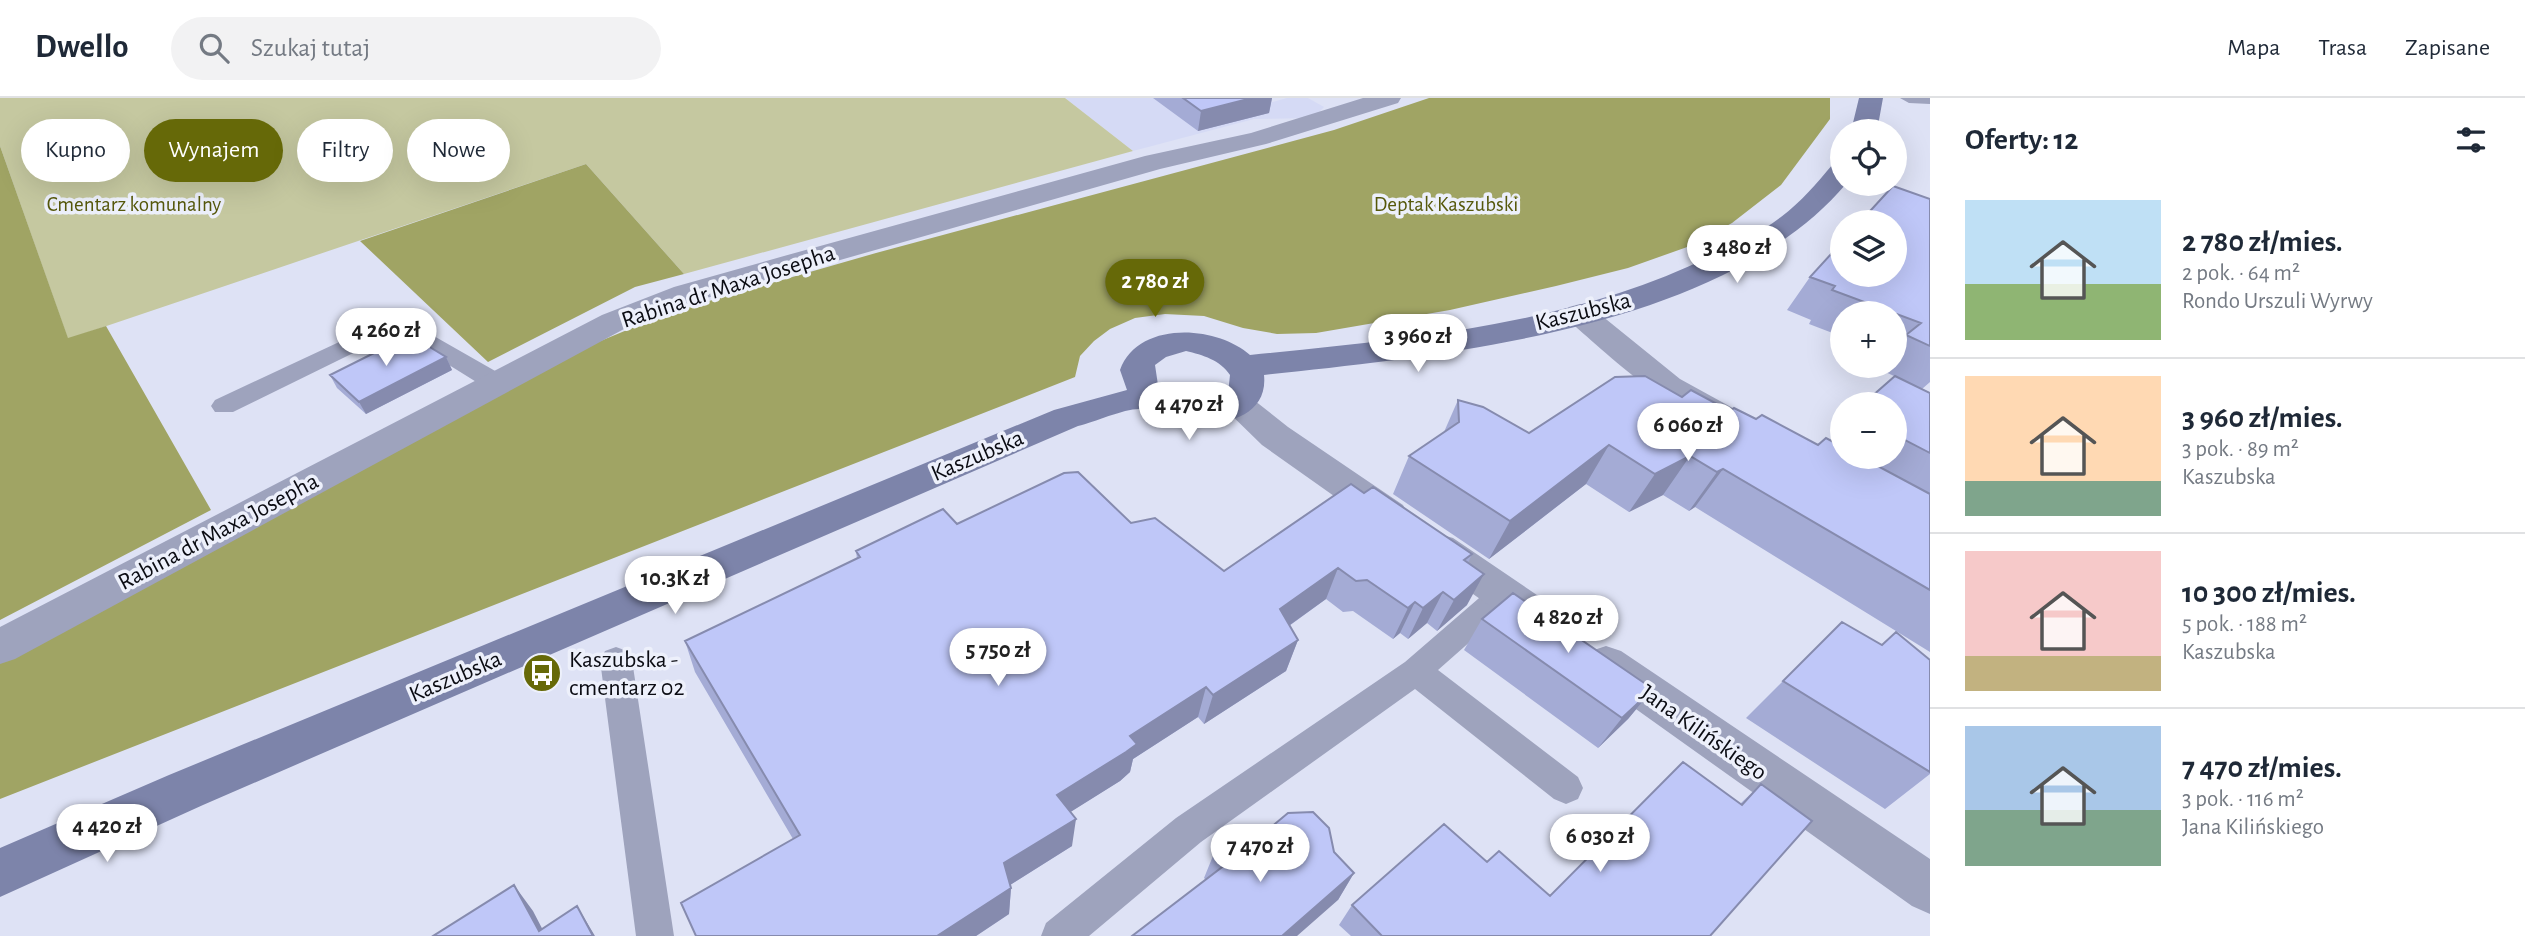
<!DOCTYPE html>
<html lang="pl">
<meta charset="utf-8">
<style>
body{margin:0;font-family:"Alegreya Sans",sans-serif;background:#f2f2f3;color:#1f2937;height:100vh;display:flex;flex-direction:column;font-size:26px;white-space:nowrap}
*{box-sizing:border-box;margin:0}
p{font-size:23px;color:#747a83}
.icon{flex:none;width:38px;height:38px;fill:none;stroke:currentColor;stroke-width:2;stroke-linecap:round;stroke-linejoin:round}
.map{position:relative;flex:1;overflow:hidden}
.side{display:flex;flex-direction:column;background:#fff;width:595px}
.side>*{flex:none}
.hud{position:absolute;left:21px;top:21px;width:665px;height:63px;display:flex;gap:14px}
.tools{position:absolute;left:1830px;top:21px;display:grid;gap:14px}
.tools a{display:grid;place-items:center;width:77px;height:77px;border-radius:50%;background:#fff;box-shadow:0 7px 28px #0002;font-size:35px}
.price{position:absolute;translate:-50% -60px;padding:0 16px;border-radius:24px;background:#fff;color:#222;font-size:23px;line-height:46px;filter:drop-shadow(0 2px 4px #0008)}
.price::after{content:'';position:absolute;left:50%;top:42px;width:21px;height:16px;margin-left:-10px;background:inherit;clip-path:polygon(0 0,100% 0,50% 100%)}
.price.selected{background:#666908;color:#fff}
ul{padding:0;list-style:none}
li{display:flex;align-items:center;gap:21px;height:175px;padding:0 35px}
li+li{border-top:2px solid #e0e1e3}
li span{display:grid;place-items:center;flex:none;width:196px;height:140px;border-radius:0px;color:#555}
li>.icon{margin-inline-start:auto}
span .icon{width:84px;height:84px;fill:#fffc;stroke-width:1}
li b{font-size:30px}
h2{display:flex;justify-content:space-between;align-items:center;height:84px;padding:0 35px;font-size:30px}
.tag{padding:0 24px;border-radius:32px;background:#fff;box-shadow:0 7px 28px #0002;font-size:24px;line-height:63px}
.tag.selected{background:#666908;color:#fff}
header{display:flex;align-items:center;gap:42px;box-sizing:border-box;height:98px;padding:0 35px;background:#fff;border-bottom:2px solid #e0e1e3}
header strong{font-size:33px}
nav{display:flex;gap:38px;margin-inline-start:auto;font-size:24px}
.search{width:490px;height:63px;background:#f2f2f3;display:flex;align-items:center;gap:18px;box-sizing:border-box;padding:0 24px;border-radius:38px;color:#747a83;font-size:26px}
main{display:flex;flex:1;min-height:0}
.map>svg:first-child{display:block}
</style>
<header>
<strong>Dwello</strong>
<div class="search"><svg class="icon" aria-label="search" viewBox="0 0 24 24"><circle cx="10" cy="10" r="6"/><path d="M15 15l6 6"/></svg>Szukaj tutaj</div>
<nav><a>Mapa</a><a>Trasa</a><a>Zapisane</a></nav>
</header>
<main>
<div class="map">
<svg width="1930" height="838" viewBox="0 0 1930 838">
<rect width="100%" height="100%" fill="#dee2f5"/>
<!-- built -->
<path fill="#d5daf5" d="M1065,0h184l20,5 18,-5h21l16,9 -10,11 -60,1 -121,32z"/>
<!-- green -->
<path fill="#c5c8a0" d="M0,0h1065l68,53 -449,123 -98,-110 -518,175 -68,-193z"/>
<!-- forest -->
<path fill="#a0a464" d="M1429,0h401v21l-49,66 -49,38 -42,23 -62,22 -72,18 -106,24 -134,23 -39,1 -34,-6 -39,-12 -39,-2 -30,4 -25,11 -16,12 -14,15 -5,21 -1075,422v-142l552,-296 92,-38 58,-20 174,-50 458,-123z
M0,48l68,192 38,-12 105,184 -211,110z
M586,66l98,110 -49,13 -147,75 -128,-121z"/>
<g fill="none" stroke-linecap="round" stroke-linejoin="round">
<!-- service -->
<path fill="#9ea3bd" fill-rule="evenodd" d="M1900,0h30v6l-21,-1z
M397,217l107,61 3,6 -3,6h-18l-90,-56 -163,80h-18l-4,-6 4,-6z
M1504,484l11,4 4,8 -4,8 -77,68 140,107 5,11 -5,11 -12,5 -12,-5 -139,-110 -214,153 -112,94h-48l5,-13 130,-105 229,-156 88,-76z
M616,549l11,4 5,9 42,276h-38l-36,-276 5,-9z"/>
<!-- minor -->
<path fill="#9ea3bd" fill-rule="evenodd" d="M1363,0h38l-3,5 -132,41 -106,25 -464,132 -72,28 -609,330 -15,5v-37l602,-312 72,-28 110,-31 361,-100 106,-23z
M1580,206l11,3 89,72 60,33 6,8 -6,8c-43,12 -138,-79 -171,-107l-5,-7 5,-7z"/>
<!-- tertiary -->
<path fill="#9ea3bd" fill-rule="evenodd" d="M1238,296l12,3 38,30 115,78 5,10 -5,10 -14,4 -14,-4 -113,-80 -41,-40 5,-8z
M1439,436l14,4 112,76 6,12 -6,12 -15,5 -15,-5 -110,-78 -6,-11 6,-11z
M1606,548l15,5 309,208v55l-18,-8 -321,-229 -7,-13 7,-13z"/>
<!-- secondary -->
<path fill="#7d84aa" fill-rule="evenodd" d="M1859,0h24l-6,33h-26z
M1843,64v22h3c-124,146 -402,171 -582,191 5,47 -53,54 -88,46 -11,-2 -26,-12 -35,-12 -16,-1 -46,13 -63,17l-875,379 -203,92v-49l169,-73 885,-365 73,-20 -7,-20c18,-50 97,-45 130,-15 157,-16 318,-29 461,-99 24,-12 49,-23 70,-39 20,-15 36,-34 52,-53zM1186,253c17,4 34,9 44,24l-2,18c-22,14 -50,10 -70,-8l-3,-20 11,-8z"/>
</g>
<!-- wall -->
<path fill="#a4abd5" d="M1153,0h119l-3,15 -71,18z
M1930,101v183l-8,7 8,4v259l-235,-145 -6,4 -26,-16 -34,17 -43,-28 -97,75 -96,-65 16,-38 35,-24 14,-32 71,33 153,-36 74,22 62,26 13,-5 12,-14v31h52l-1,-81 -15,-7 3,-3h13v-53h-52v24l-34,-13 2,-4 -24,-10 23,-33z
M446,259l6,13 -86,44 -29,-26 -7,-13z
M1364,395l108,61 -4,9 -1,42 -30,26 -10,-8 -19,16 -8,-6 -7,6 -40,-28 -10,1 -17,-13 -37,27 9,14 -12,31 -82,53 -6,-7 -65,42 -3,13 -10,9 -50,31 2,34 -62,39 1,3 -2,26 -33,22h-280l97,-97 -98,-167 -10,-31 172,-82 -1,-8 101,-27 174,-1 93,48z
M1482,521l171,70 -25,30 -30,29 -134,-98z
M1930,562v114l-45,35 -139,-91 37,-37z
M1761,686l-51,152h-359l-12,-11 13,-20 198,-9 190,-92z
M1258,740l76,14 20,21 -16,27 -133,-21 -1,-1 11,-27z"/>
<!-- shaded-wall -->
<path fill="#868bae" d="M1252,0h20l-3,15 -71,18 3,-20z
M446,259l6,13 -86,44 -7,-12z
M1609,347l-23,39 -97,75 21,-38z
M1690,358l-27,39 -34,17 26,-38z
M1723,371l-28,38 -6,4 28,-39z
M1338,470l-12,31 -57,41 11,-31z
M1484,476l-17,31 -30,26 17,-31z
M1443,494l-16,31 -19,16 15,-31z
M1415,504l-15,31 -7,6 15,-31z
M1298,542l-12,31 -82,53 9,-29z
M1206,589l-8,30 -65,42 -3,13 -10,9 -67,42 4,-28 73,-59z
M1653,591l-25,30 -30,29 24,-30z
M1076,721l-4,27 -70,44 2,-27z
M1354,775l-16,27 -41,36h-15z
M514,787l19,26 13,25 -7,-5z
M1011,790l-2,26 -33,22h-39z
M577,808l18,30h-2z"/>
<!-- building -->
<path fill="#bfc7f8" stroke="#868bae" stroke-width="2" d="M1183,0h69l-51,13z
M1893,88l37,13v147l-24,-11 15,-12 -89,-33 3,-4 -25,-9 33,-36v34h52v-53h-35z
M410,237l36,22 -87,45 -29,-27z
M1645,278l37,21 9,-7 39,21 4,-3 22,11 6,-4 56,30 8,-7 17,9v10h18l69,37v96l-207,-121 -6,3 -27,-16 -35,18 -46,-29 -99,76 -101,-65 50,-34 -1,-22 25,7 46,26 86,-56z
M1895,278l35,17v60l-35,-18v-31h-32z
M1078,374l53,51 24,-5 69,53 127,-87 13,9 9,-6 99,67 -8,6 20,14 -30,26 -11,-8 -20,16 -8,-6 -7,6 -41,-28 -11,1 -18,-13 -58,41 18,31 -85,55 -7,-8 -76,49 7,8 -11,8 -69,43 19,24 -72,44 7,25 -74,48h-241l-15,-33 119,-68 -115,-194 175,-84 -4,-6 87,-42 14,15 107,-51z
M1513,495l140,96 -31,29 -140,-99z
M1842,524l40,23 14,-13 34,28v112l-147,-91z
M1683,664l59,43 19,-21 51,37 -102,115h-328l-30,-31 92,-81 43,38 12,-11 51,45z
M1313,714l16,16 5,24 20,21 -72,63h-150l94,-72 -11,-13 32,-25 11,12 30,-25z
M514,787l25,46 38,-25 16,30h-160z"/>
<!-- icons -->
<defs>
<symbol id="bus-disc" viewBox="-11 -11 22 22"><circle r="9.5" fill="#666908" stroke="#edf0fb"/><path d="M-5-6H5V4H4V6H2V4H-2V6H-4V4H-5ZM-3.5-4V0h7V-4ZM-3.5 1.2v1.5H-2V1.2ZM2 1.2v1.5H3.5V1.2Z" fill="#fff"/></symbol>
</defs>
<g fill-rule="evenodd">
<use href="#bus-disc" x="520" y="553" width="44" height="44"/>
</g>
<g text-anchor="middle" stroke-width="7" stroke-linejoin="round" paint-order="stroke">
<!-- far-park labels -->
<g font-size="21" fill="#56580b" stroke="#edf0fb">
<text x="134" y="113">Cmentarz komunalny</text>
<text x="1446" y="113">Deptak Kaszubski</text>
</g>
<!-- street labels -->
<g font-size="24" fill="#0b0c13" stroke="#edf0fb">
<text transform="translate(728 188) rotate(-18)" y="8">Rabina dr Maxa Josepha</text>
<text transform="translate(1583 213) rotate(-14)" y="8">Kaszubska</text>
<text transform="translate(977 357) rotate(-23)" y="8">Kaszubska</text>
<text transform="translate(218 433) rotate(-28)" y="8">Rabina dr Maxa Josepha</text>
<text transform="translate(455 578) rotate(-23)" y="8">Kaszubska</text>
<text transform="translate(1704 634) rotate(35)" y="8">Jana Kilińskiego</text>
</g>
<!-- poi labels -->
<g font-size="24" fill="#0b0c13" stroke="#edf0fb" text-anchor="start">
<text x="569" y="569">Kaszubska -<tspan x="569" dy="28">cmentarz 02</tspan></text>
</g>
</g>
</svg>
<div class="tools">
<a><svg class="icon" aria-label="locate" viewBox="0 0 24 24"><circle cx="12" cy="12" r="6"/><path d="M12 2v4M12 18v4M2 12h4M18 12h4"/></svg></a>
<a><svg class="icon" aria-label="layers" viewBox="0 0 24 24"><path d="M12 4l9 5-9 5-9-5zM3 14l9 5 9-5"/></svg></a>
<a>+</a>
<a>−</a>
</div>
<b class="price" style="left:1737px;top:187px">3 480 zł</b>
<b class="price selected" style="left:1155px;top:221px">2 780 zł</b>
<b class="price" style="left:386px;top:270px">4 260 zł</b>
<b class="price" style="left:1418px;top:276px">3 960 zł</b>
<b class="price" style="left:1189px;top:344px">4 470 zł</b>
<b class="price" style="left:1688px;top:365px">6 060 zł</b>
<b class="price" style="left:675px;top:518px">10.3K zł</b>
<b class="price" style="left:1568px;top:557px">4 820 zł</b>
<b class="price" style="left:998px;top:590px">5 750 zł</b>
<b class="price" style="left:107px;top:766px">4 420 zł</b>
<b class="price" style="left:1600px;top:776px">6 030 zł</b>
<b class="price" style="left:1260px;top:786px">7 470 zł</b>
<div class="hud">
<a class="tag">Kupno</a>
<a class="tag selected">Wynajem</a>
<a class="tag">Filtry</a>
<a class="tag">Nowe</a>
</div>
</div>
<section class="side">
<h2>Oferty: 12<svg class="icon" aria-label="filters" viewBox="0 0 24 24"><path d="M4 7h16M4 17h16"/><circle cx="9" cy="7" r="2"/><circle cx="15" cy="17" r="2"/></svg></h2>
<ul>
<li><span style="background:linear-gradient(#bfe0f5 60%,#8fb573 0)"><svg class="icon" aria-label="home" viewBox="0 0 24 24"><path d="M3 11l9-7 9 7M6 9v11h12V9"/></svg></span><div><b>2 780 zł/mies.</b><p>2 pok. · 64 m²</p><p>Rondo Urszuli Wyrwy</p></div></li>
<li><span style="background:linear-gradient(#ffd9b3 75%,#7fa58c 0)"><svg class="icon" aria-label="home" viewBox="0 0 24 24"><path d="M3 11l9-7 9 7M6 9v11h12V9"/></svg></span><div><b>3 960 zł/mies.</b><p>3 pok. · 89 m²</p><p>Kaszubska</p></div></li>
<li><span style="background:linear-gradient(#f6c9c9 75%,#c2b280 0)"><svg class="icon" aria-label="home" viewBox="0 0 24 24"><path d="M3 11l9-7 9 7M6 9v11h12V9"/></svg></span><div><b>10 300 zł/mies.</b><p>5 pok. · 188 m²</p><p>Kaszubska</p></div></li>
<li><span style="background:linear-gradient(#a9c7e8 60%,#7fa58c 0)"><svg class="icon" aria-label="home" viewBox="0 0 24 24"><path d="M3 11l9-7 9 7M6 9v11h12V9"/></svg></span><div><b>7 470 zł/mies.</b><p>3 pok. · 116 m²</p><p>Jana Kilińskiego</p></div></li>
</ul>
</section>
</main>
